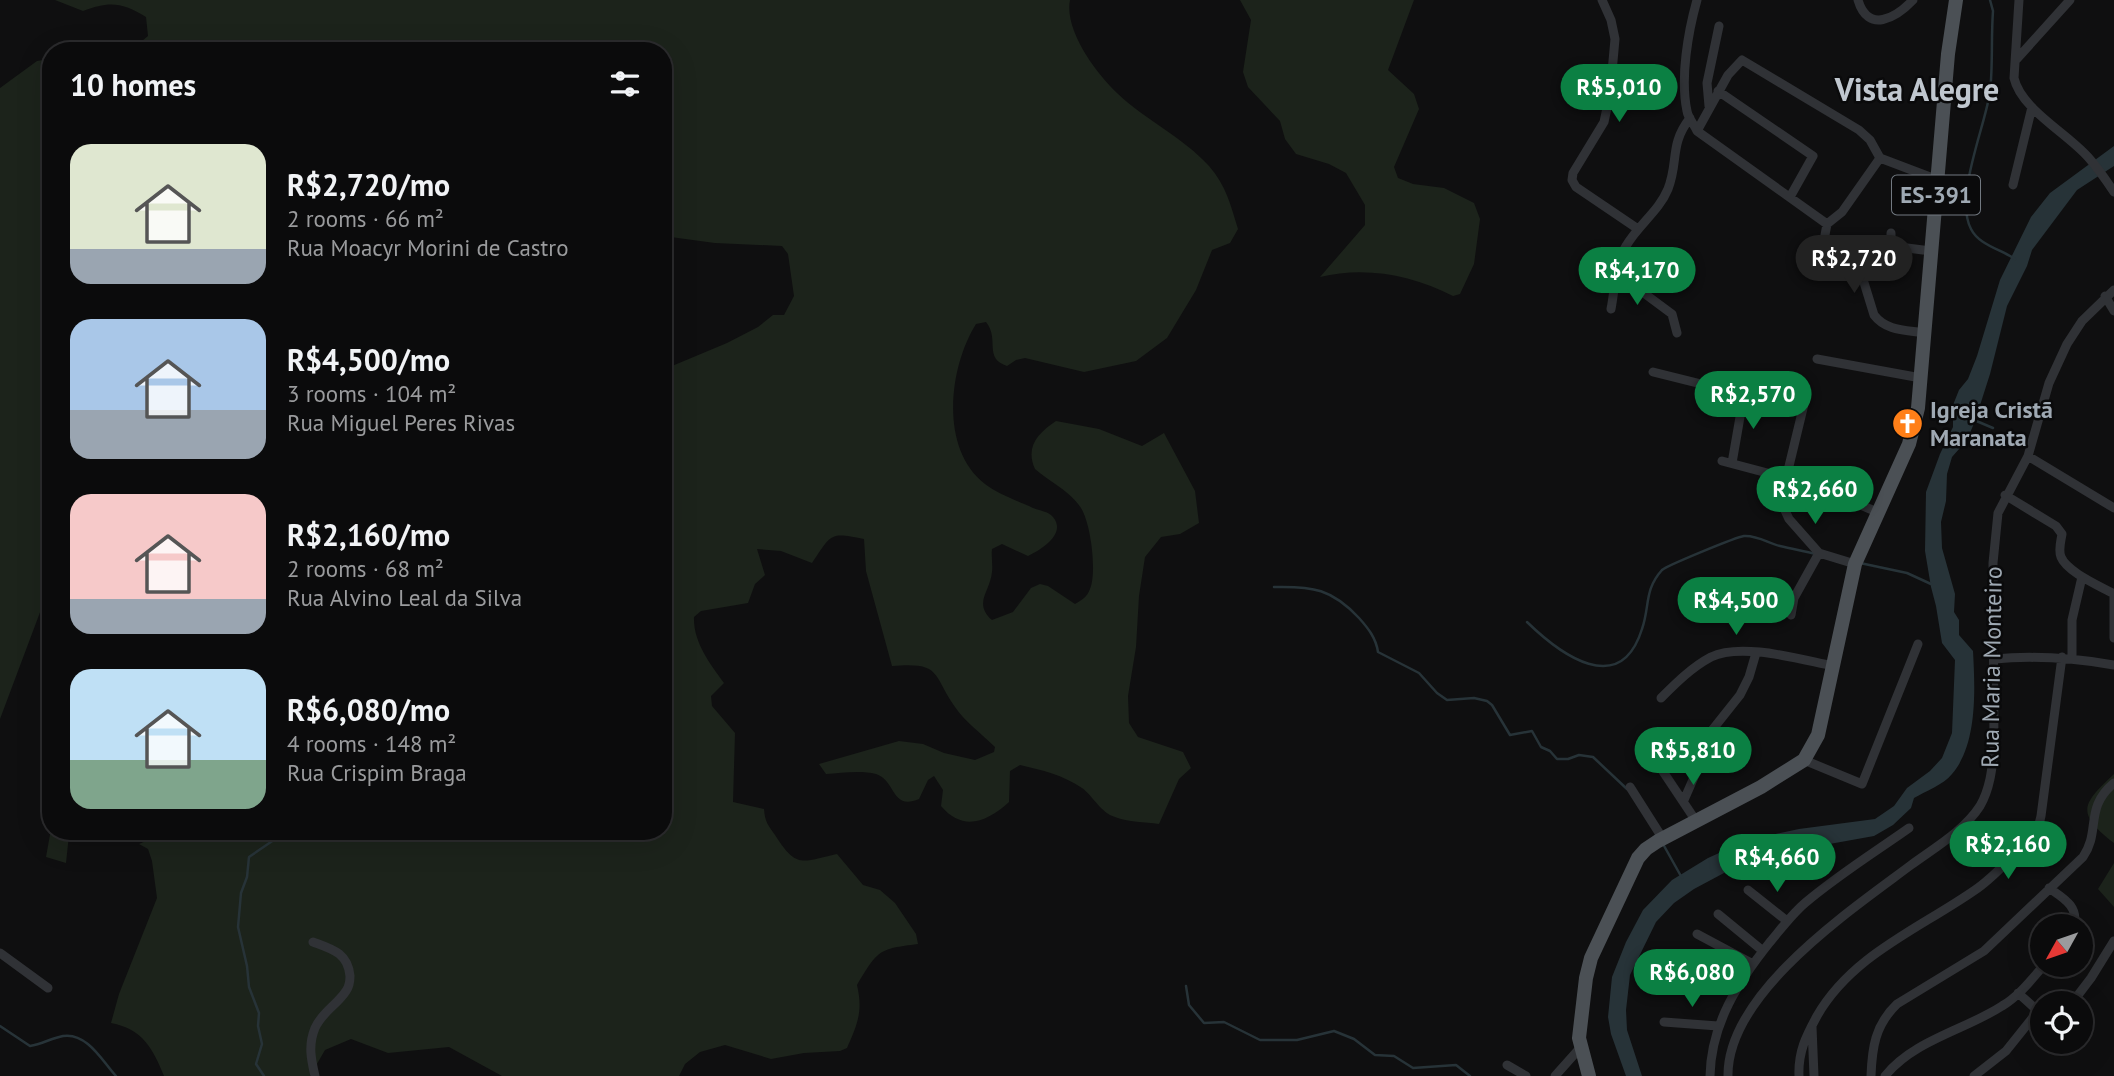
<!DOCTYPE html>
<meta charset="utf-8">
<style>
body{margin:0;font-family:"PT Sans",sans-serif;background:#141415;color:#f1f3f6;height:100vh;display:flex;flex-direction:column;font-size:26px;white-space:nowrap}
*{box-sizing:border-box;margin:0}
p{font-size:23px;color:#9a9b9d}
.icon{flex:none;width:38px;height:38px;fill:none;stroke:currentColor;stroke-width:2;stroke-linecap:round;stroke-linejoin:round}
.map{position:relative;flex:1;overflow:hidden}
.details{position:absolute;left:42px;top:42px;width:630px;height:798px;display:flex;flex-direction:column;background:#0b0b0c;border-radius:28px;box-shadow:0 7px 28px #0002,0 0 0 2px #2b2b2d}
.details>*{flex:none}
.needle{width:46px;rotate:230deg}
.controls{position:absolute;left:2030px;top:914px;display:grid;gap:14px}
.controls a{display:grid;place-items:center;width:63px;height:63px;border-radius:50%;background:#0b0b0c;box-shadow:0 7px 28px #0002,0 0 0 2px #2b2b2d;font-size:35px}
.price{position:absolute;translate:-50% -60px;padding:0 16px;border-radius:24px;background:#0b8043;color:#fff;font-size:23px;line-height:46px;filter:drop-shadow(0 2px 4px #0008)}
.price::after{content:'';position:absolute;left:50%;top:42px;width:21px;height:16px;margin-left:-10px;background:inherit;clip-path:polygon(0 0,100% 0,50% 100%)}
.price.selected{background:#222;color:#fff}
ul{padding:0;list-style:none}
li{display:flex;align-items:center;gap:21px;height:175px;padding:0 28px}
li span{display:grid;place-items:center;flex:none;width:196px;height:140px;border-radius:21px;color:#555}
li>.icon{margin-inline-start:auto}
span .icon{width:84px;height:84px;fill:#fffc;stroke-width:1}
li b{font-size:30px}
h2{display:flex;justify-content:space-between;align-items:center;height:84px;padding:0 28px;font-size:30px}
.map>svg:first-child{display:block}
</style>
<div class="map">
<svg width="2114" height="1076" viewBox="0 0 2114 1076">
<rect width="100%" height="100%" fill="#0f0f10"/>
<!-- green -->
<path fill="#1c231b" d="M55,0h1015c-6,30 26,73 47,93 28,27 66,44 92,73 17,19 22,40 29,63l-8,14 -18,7 -16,40 -29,48 -31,23 -52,11 -59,-14 -9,2 -9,6c-24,-8 -7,-27 -21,-44l-10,2c-27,43 -37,125 9,160 13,10 33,17 48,24 7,3 15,3 20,9 14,17 -12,33 -25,39l-26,-12 -10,5c-1,8 1,15 0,23 -2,20 -19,31 0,48l21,-8 18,-24 9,-4 8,2 27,18c7,-4 12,-7 15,-15 7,-17 1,-65 -9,-81 -10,-16 -32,-27 -46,-39 -10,-22 3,-36 21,-48l43,8 43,17 22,-13 31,58 4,32 -19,11 -19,3 -16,20 -6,39 -3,51 -8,49 1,27 9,14 45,15 8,16 -12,11 -20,45c-14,-2 -31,-2 -44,-7 -14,-4 -22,-21 -33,-29 -19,-13 -40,-18 -62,-23l-10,6 -1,31c-22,20 -46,30 -68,4l2,-16 -9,-14 -6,4 -9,19c-28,12 -23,-19 -43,-25 -15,-4 -35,-1 -50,0l-7,-10 80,-23 24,3 21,9 31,7 19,-8 1,-5c-13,-13 -30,-25 -40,-40 -23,-33 -13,-45 -63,-41l-26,-95 -2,-32c-35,-7 -32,-5 -52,24l-31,-12 -24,-2 8,26 -10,9 -7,19 -47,8 -7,6c-1,25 16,47 30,66l-13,13 1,10 23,27 -2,69 31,7c1,13 4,16 11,26 22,34 26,27 62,19l26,31 17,5 15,13 21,31 2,10c-40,5 -40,6 -61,41 6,26 1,38 -10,63l-7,3 -36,2 -33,6 -46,-14 -25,7 -15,12 -6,12h-177l-53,-29 -61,6 -37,-14 -26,11 -15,26h-146c-11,-27 -21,-47 -53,-53l8,-29 38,-96 -5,-37 -4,-12 -9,-5 30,-13h494v-421l6,-3 -5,-15v-15l8,-11 55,-23 31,-16 15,-12h11l10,-19 -6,-42 -6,-8 -67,-3 -52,-7v-185h-537l10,-5 12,-10 -2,-19c-24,-15 -37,-16 -63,-6z
M1240,0h174l-26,70 26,24 5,15 -25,58 4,11 15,6 31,4 30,15 6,16 -6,45 -14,30 -7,2c-41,-21 -88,-30 -133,-19l45,-52v-20l-19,-32 -17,-9 -33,-10 -11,-15 -5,-18 -32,-34 -5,-15 8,-52z
M49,59l2,524 -51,136v-631l37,-27z
M2114,774v69c-38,-30 -33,-38 0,-69z
M51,829v2h21l-3,4 -3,28 -20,-6z
M2114,863v44l-16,-18z"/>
<!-- water -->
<path fill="#273338" d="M2114,146v20l-37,24 -45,60 -5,16 -20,40 -17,68 -15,47 -8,19 -15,17 -5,17 -1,27 -5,21 1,26 13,46 -1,18 5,8v15l14,16c2,37 5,93 -21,123 -9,11 -26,17 -38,24l-3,10 -18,17 -19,11 -122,22 -58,31 -20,14 -18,19 -26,53 -4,35 1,20 15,46h-16l-15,-42 -3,-17 4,-40 14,-35 17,-32 29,-30 36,-22 40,-18 51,-11 76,-10 19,-13 13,-18 23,-17 12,-13 10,-25 3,-73 -13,-17 -6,-37 -5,-19 -6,-36 1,-59 14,-38 13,-27v-22l6,-15 9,-11 9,-23 23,-76 31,-63 19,-24z"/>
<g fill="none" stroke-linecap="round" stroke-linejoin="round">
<!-- stream -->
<path stroke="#273338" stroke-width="2.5" d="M1990,0l3,11c-2,27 0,55 -3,81 -5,35 -36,105 -19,137 8,16 29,20 44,30
M1974,420l19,8
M1860,563l47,10 24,11
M1274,587c39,-1 58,2 85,31 9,10 17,20 19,34l41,21 18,20 10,7 27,-2 13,3 5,4 18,30 22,-4 9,16 9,4 7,8h11l11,-4 14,2 34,32
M1527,622c33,32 93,77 115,7 8,-23 2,-39 20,-59 4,-4 74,-33 82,-34 13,-1 24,7 36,10 12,3 24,5 36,8
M1663,844l19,34
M1186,986l3,19 15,18 20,-1 36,18h37l37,-9 20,8 21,16 19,1 19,12 43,-3 14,11
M0,1026l30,20c12,-2 22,-8 33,-10 24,-4 40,26 53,40
M264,1076l-8,-12 6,-20 -4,-18 1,-13 -10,-26 -2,-21 -9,-39 3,-34 6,-16 2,-20 38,-26"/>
<!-- street -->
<path stroke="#303236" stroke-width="9" d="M1602,0l9,20 4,19 -5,55 -6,28 -31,51 -1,7 4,7 62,42
M1697,0c-9,32 -17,78 -10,111 1,7 7,13 10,20l130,93 15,-12 38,-54
M1858,0c10,34 38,18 55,0
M2019,0l-5,78c7,31 53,55 74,79 9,10 18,23 26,35
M2015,61l55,-61
M1718,91l95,65 -23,41
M1709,106l-2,-23 12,-57
M1697,131l31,-56 14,-15 117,70 11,10 10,18 58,22
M2013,185l19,-78
M1827,224l-4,22 6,9 33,21 12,39c12,16 32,15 50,18
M1891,233v13l40,5
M1619,268l18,20 35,26 5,19
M2105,296l9,15
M1611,309c4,-20 4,-46 15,-63 12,-21 33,-35 42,-57 11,-28 1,-44 22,-71
M1817,359l104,19
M1653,372l149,37
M1806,396l-24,99v9l7,15 30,34 36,11
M2028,456l86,52
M1722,461l94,25 61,26
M1732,463l12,-69
M2005,495l51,31 6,8c-1,7 -4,16 -1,23 6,15 39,29 53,37
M2114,594v44
M1791,615l3,-17 25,-45
M2072,658v-38l10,-43
M1994,659c42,-4 79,-1 120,6
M1661,698c15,-15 31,-31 50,-41 31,-15 91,3 123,9
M1804,760l58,24 56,-140
M1662,770l34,51
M1630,787l33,52
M1684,800l11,-25 14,-41 31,-39 9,-18 7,-24
M2049,888c14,10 30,18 25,38
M1748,890l39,31
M1718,914l45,37
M1697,934l56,30
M313,942c19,7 35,11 37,34 0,5 -1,11 -4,15 -9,14 -24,21 -31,37 -7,17 -4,31 0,48
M0,953l48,35
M2072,1003l19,-25 23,-37
M1664,1022l54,4
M1812,1027l2,49
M1507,1065l19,11
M1555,1076l25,-28
M1710,1076c1,-52 28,-94 60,-134 11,-13 22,-28 35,-39 33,-28 70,-51 104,-75
M1728,1076c-1,-83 123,-166 183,-211 23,-17 53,-34 69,-59 10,-17 12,-37 14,-56l-1,-187 5,-50 30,-57 21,-73 18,-39 15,-23 32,-31
M1799,1076c-1,-24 7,-40 18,-60 35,-61 102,-87 158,-126 12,-8 22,-18 32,-28 15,-13 31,-26 34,-46l21,-159
M1871,1076c1,-28 4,-51 26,-72l87,-53 99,-94c18,-26 1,-49 31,-74
M1885,1076c29,-36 80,-46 117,-70 17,-10 30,-27 43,-42
M1974,1076l32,-25 32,-40 -20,-18"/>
<!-- primary -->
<path stroke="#4b5055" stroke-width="14" d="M1589,1076l-10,-38 7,-60 5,-20 47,-100 8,-9 12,-8 103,-54 43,-27 14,-25 37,-171 54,-120 9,-36 30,-354 8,-54"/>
</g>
<!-- icons -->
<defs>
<symbol id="church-disc" viewBox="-11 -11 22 22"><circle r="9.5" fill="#ff7f18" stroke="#0a0a0b"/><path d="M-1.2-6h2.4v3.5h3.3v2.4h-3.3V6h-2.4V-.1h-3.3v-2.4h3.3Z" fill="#fff"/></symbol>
</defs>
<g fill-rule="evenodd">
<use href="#church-disc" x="1890" y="406" width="35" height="35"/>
</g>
<g text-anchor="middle" stroke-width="5" stroke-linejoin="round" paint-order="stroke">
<!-- shield labels -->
<rect fill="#0a0a0b" stroke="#727981" stroke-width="2" x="1892" y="175.5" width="88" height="39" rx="5"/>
<g font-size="23" font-weight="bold" fill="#9fa9b3">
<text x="1936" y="203">ES-391</text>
</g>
<!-- poi labels -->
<g font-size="24" font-weight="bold" fill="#9fa9b3" stroke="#0a0a0b" text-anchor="start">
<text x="1930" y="418">Igreja Cristã<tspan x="1930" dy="28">Maranata</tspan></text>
</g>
<!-- street labels -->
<g font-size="24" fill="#9fa9b3" stroke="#0a0a0b">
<text transform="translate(1992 667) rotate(-89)" y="8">Rua Maria Monteiro</text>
</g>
<!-- district labels -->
<g font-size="32" font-weight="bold" fill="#c0c7cf" stroke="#0a0a0b">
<text x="1917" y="101">Vista Alegre</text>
</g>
</g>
</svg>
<div class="controls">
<a><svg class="needle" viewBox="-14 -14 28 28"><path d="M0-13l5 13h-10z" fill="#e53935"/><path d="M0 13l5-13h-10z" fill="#9a9b9d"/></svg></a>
<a><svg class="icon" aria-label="locate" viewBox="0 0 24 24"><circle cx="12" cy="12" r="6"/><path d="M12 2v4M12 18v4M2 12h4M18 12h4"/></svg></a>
</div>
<b class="price" style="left:1619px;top:124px">R$5,010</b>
<b class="price selected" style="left:1854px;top:295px">R$2,720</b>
<b class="price" style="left:1637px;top:307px">R$4,170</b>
<b class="price" style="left:1753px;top:431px">R$2,570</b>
<b class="price" style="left:1815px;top:526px">R$2,660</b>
<b class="price" style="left:1736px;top:637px">R$4,500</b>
<b class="price" style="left:1693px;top:787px">R$5,810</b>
<b class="price" style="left:2008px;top:881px">R$2,160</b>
<b class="price" style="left:1777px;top:894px">R$4,660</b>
<b class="price" style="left:1692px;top:1009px">R$6,080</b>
<section class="details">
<h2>10 homes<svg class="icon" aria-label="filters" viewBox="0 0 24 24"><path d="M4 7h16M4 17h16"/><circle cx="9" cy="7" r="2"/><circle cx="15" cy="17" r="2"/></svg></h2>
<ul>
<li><span style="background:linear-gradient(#dfe7d0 75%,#9aa5b1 0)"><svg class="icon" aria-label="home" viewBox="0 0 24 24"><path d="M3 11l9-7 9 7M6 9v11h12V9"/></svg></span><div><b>R$2,720/mo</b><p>2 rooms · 66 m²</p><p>Rua Moacyr Morini de Castro</p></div></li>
<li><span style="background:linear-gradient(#a9c7e8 65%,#9aa5b1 0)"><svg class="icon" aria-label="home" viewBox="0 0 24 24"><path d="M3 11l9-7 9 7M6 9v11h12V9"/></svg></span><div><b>R$4,500/mo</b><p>3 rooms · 104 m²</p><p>Rua Miguel Peres Rivas</p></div></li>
<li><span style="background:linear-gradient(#f6c9c9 75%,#9aa5b1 0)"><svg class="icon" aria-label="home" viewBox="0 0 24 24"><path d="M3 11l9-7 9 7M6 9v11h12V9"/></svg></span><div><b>R$2,160/mo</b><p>2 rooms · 68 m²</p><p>Rua Alvino Leal da Silva</p></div></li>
<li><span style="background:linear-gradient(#bfe0f5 65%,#7fa58c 0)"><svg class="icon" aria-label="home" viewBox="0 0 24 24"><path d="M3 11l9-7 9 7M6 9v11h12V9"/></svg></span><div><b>R$6,080/mo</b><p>4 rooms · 148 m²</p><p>Rua Crispim Braga</p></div></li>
</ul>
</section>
</div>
